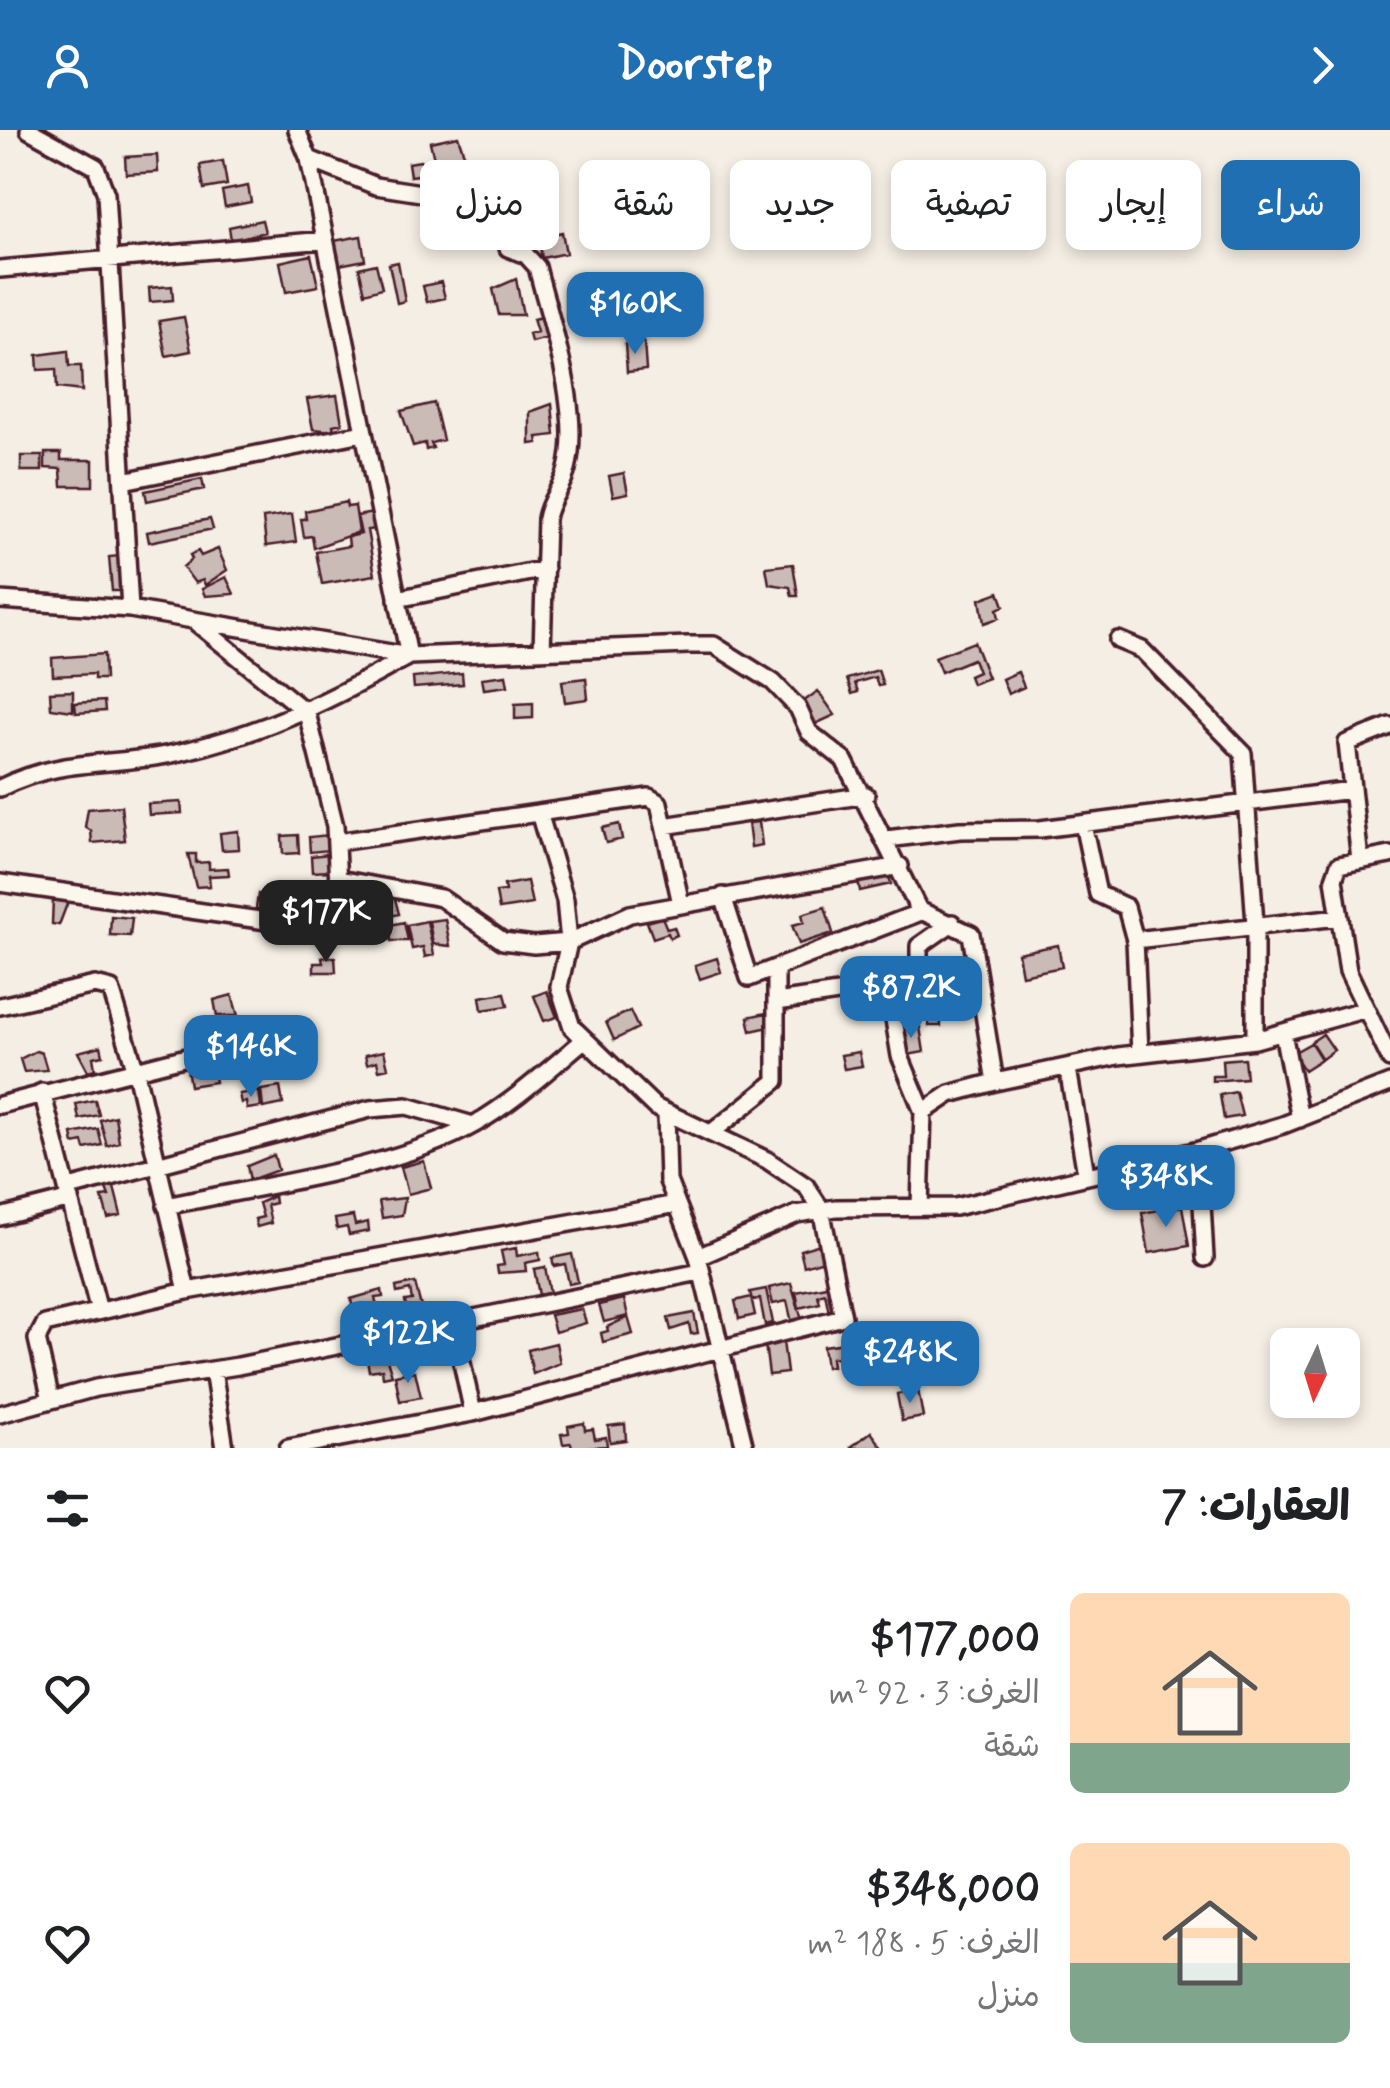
<!DOCTYPE html>
<html lang="ar">
<meta charset="utf-8">
<style>
body{margin:0;font-family:Mynerve,"Playpen Sans Arabic",sans-serif;background:#f6f6f6;color:#202124;direction:rtl;height:100vh;display:flex;flex-direction:column;font-size:38px;white-space:nowrap}
*{box-sizing:border-box;margin:0}
p{font-size:32px;color:#757577}
.icon{flex:none;width:55px;height:55px;fill:none;stroke:currentColor;stroke-width:2;stroke-linecap:round;stroke-linejoin:round}
.map{position:relative;height:1318px;overflow:hidden;direction:ltr}
.panel{display:flex;flex-direction:column;background:#fff;flex:1}
.panel>*{flex:none}
.hud{position:absolute;left:30px;top:30px;width:1330px;height:90px;direction:rtl;display:flex;gap:20px}
.needle{width:65px;rotate:184deg}
.tools{position:absolute;left:1270px;top:1198px;display:grid;gap:20px}
.tools a{display:grid;place-items:center;width:90px;height:90px;border-radius:15px;background:#fff;box-shadow:0 5px 15px #0003;font-size:50px}
.price{position:absolute;translate:-50% -85px;padding:0 22px;border-radius:20px;background:#1f6fb2;color:#fff;font-size:32px;line-height:65px;filter:drop-shadow(0 2px 5px #0008)}
.price::after{content:'';position:absolute;left:50%;top:60px;width:30px;height:22px;margin-left:-15px;background:inherit;clip-path:polygon(0 0,100% 0,50% 100%)}
.price.current{background:#222;color:#fff}
ul{padding:0;list-style:none}
li{display:flex;align-items:center;gap:30px;height:250px;padding:0 40px}
li span{display:grid;place-items:center;flex:none;width:280px;height:200px;border-radius:15px;color:#555}
li>.icon{margin-inline-start:auto}
span .icon{width:120px;height:120px;fill:#fffc;stroke-width:1}
li b{font-size:42px}
h2{display:flex;justify-content:space-between;align-items:center;height:120px;padding:0 40px;font-size:42px}
.pill{padding:0 35px;border-radius:15px;background:#fff;box-shadow:0 5px 15px #0003;font-size:35px;line-height:90px}
.pill.current{background:#1f6fb2;color:#fff}
header{display:flex;justify-content:space-between;align-items:center;height:130px;padding:0 40px;background:#1f6fb2;color:#fff;font-size:45px;font-weight:700}
.map>svg:first-child{display:block}
</style>
<header><svg class="icon" aria-label="forward" viewBox="0 0 24 24"><path d="M9 5l7 7-7 7"/></svg>Doorstep<svg class="icon" aria-label="person" viewBox="0 0 24 24"><circle cx="12" cy="8" r="4"/><path d="M4 21q1-7 8-7t8 7"/></svg></header>
<div class="map">
<svg width="1390" height="1318" viewBox="0 0 1390 1318">
<rect width="100%" height="100%" fill="#f4eee4"/>
<filter id="ink" filterUnits="userSpaceOnUse"><feTurbulence type="fractalNoise" baseFrequency=".01" numOctaves="2"/><feDisplacementMap in="SourceGraphic" scale="20" xChannelSelector="R" yChannelSelector="G"/><feConvolveMatrix kernelMatrix="1 2 1 2 8 2 1 2 1" color-interpolation-filters="sRGB"/></filter>
<g filter="url(#ink)">
<!-- building -->
<path fill="#cabbb6" stroke="#4a1f2b" stroke-width="2.5" d="M458,6l10,30 -31,6 -7,-30z
M157,25l1,17 -32,2 -1,-17z
M223,31l4,24 -23,4 -4,-24z
M421,31l1,5 12,-2 1,9 -25,3 -2,-13z
M248,56l3,16 -26,5 -3,-16z
M468,82l2,9 11,-2 4,25 -38,6 -6,-34z
M262,90l3,12 -34,8 -2,-13z
M562,102l4,21 -24,5 -4,-21z
M361,106l4,24 -26,5 -5,-24z
M311,125l7,31 -32,6 -6,-30z
M398,132l7,39 -8,2 -8,-39z
M376,134l6,24 -17,5 -6,-25z
M516,149l7,36h-24l-6,-26z
M441,152l4,16 -18,4 -4,-16z
M172,156l1,14 -23,2 -1,-14z
M623,156l2,28 -25,2 -2,-29z
M184,187l7,34 -25,5 -7,-35z
M542,187l5,21 -16,4 -2,-8 8,-2 -4,-13z
M644,212l2,28 -19,2 -2,-28z
M68,221l1,15h12l1,25 -25,-3 -1,-19 -18,1 -1,-15z
M337,265l5,28 -9,2 1,6 -21,-2 -6,-30z
M434,273l9,37 -12,3 2,5 -7,2 -1,-7 -12,3 -12,-35z
M552,274l3,31 -18,2 1,6 -8,1v-32z
M45,323h16v7h32v26h-31l-1,-17 -16,-1z
M21,326h21v15h-21z
M624,343l4,20 -15,3 -4,-20z
M202,349l2,10 -57,12 -2,-10z
M346,372l1,5 8,-1 4,26 -45,16 -2,-12 -8,1 -3,-18h5l-1,-8z
M373,383l3,16 -9,1 8,45 -53,9 -6,-32 33,-6 -1,-9 13,-3 -4,-18z
M292,384l4,28 -30,4 -3,-28z
M210,389l3,10 -64,13 -2,-10z
M218,419l9,21 -22,15 -2,-5 -8,3 -12,-16 9,-8 -2,-4 8,-4 3,5z
M119,426l2,35h-9l-3,-34z
M793,434l5,32h-6l-2,-9 -21,-3 -3,-17z
M226,447l8,17 -29,2 -3,-7z
M999,462l5,14 -7,3 2,9 -15,5 -4,-24z
M974,512l14,36 -16,6 -3,-8 9,-4 -5,-13 -32,13 -6,-15z
M104,524l1,25h-11v-5l-41,2 -1,-18z
M878,540l5,15 -5,1 -3,-9 -20,6 3,9 -6,2 -5,-15z
M1018,542l6,15 -16,7 -6,-15z
M462,543l1,11 -49,4 -1,-10z
M506,545l2,11 -24,3 -2,-11z
M586,548l2,21 -23,3 -3,-21z
M73,561v20l-22,-3 -1,-16z
M818,561l17,24 -22,10 -10,-23z
M104,571l1,10 -29,2 -1,-10z
M533,573v15l-18,1v-15z
M181,672l1,11 -33,2 -1,-11z
M121,676l4,34 -33,3 -1,-12 -6,-4 3,-18z
M759,692l3,23 -11,2 -3,-24z
M619,694l3,15 -16,4 -4,-15z
M238,701l1,18 -17,1 -2,-17z
M298,705l1,18 -16,1 -1,-18z
M329,705l1,15 -20,2 -1,-15z
M188,724h8v9l13,-1v7l19,-1 1,7 -20,1 1,10 -14,1z
M329,724l2,17 -19,1 -1,-16z
M887,739l4,15 -31,7 -3,-16z
M527,751l5,23 -33,5 -3,-17 9,-1 -1,-6z
M258,764l17,2 -2,16 -17,-3z
M394,765l5,19 -18,4 -5,-19z
M53,768l16,1 -10,26 -7,-1z
M825,777l8,26 -34,11 -7,-19 12,-3 -2,-8z
M111,786l21,2 -2,18 -20,-1z
M662,787l5,12 7,-2 3,8 -7,3 -2,-5 -15,5 -6,-16z
M445,789l5,27 -17,-2 -4,-23z
M427,791l7,34 -9,2 -2,-10 -11,2 -5,-24z
M404,792l4,19h-17l-1,-8 -12,3 -1,-8z
M1058,815l4,22 -40,8 -4,-22z
M322,827h13l1,15h-22v-9h9z
M717,828l4,14 -21,7 -5,-14z
M972,829l1,22 -11,1 1,10 -17,1 -2,-32z
M547,861l10,26 -13,4 -10,-25z
M505,863l3,13 -26,4 -2,-13z
M232,865l6,21h-21l-3,-16z
M940,871l1,25h-12l-1,-24z
M630,881l8,17 -24,12 -8,-18z
M766,883l3,14 -18,4 -3,-14z
M920,897l4,25 -22,4 -4,-25z
M1323,904l11,16 -12,9 -11,-17z
M1311,913l10,16 -17,11 -11,-17z
M101,916l2,9 -10,2 2,12 -7,2 -10,-19z
M36,921l6,2 5,17 -23,2 -4,-13z
M384,921l4,17 -9,2 -2,-9 -10,3 -2,-9z
M859,922l3,14 -18,3 -3,-14z
M1244,928l2,20 -34,3v-5h11l-1,-16z
M212,934l3,18 -25,4 -3,-18z
M280,957l3,17 -20,4 -2,-18z
M259,961l2,16 -14,2 -1,-7 -5,1 -2,-9z
M1236,962l6,24 -18,3 -4,-24z
M95,970l4,15 -20,4 -3,-15z
M115,986l4,26 -12,4 -7,-26z
M98,999l4,16 -17,4 -2,-7 -9,2 -2,-10z
M274,1025l4,15 -28,10 -3,-14z
M424,1031l7,27 -23,6 -7,-27z
M112,1049l9,36 -13,3 -6,-21 7,-1 -3,-8 -18,5 -2,-8z
M274,1066l1,7 -8,2 4,18 -14,4 -2,-8 8,-2 -4,-14z
M405,1068l-3,17 -20,3 -3,-17z
M1182,1076l7,40 -40,7 -7,-40z
M353,1086l2,9 13,-3 1,9 -20,4 -2,-8 -10,2 -2,-10z
M820,1114l4,16 -20,6 -4,-16z
M516,1118l1,8 22,-4 1,8 -15,3 1,8 -28,2 -1,-7 7,-1 -3,-14z
M572,1124l6,28 -9,2 -4,-20 -11,2 -2,-8z
M545,1137l5,26 -11,2 -5,-26z
M415,1153l6,24 -14,3 -2,-9 7,-1 -2,-10 -13,3 -1,-6z
M791,1153l11,37 -10,3 -5,-22 -14,3 -4,-16z
M831,1155l6,26 -8,2 -4,-20 -7,2 2,8 -21,5 -3,-16z
M766,1159l7,34 -8,2 -5,-26 -8,1 -2,-8z
M382,1160l1,7 -8,1 3,14 -24,4 -3,-17z
M751,1167l4,18 -16,4 -4,-18z
M624,1169l4,17 -24,6 -5,-17z
M582,1179l4,14 -31,9 -5,-17z
M694,1183l4,20 -7,1 -2,-10 -18,6 -3,-12z
M628,1187l5,17 -30,8 -2,-9 7,-2 -1,-4z
M866,1193l-2,37 -15,2 -3,-20 13,-1 -2,-17z
M783,1211l4,32 -18,2 -4,-31z
M556,1213l4,20 -27,11 -5,-24z
M845,1213l2,13 -16,2 1,8 -6,1 -3,-21z
M384,1220l8,25 -9,2 -1,-8 -13,2 -3,-18z
M415,1241l6,26 -21,4 -5,-26z
M918,1260l5,27 -21,4 -5,-27z
M584,1293l1,7 8,-1 2,10 11,-2 1,9 -35,2 -1,-5 -8,1 -2,-10 8,-1 -1,-7z
M625,1294l1,16 -16,2 -2,-16z
M871,1302l12,16h-31l-1,-1z"/>
<g fill="none" stroke-linecap="round" stroke-linejoin="round">
<defs>
<path id="minor" d="M29,0l67,37 10,27 24,415
M297,0l12,29 100,497
M309,29l67,27 77,12 51,27 4,23 18,7 11,12c14,56 45,145 30,202 -4,18 -18,30 -21,50l-4,132
M0,139l325,-29
M123,351l240,-48
M397,469l148,-30
M0,470l130,9 63,11 114,93 28,113 5,97 -10,7 -330,-47
M193,490l216,36 279,-11h26l59,37 25,26 11,24 35,28 75,150 52,24 24,148
M1118,510l24,10 101,103 12,171v116
M0,658c66,-33 118,-20 185,-37 84,-20 150,-53 224,-95
M1083,694l15,70 28,13 9,33 5,113
M664,696l202,-31
M887,709l73,-9 80,-1 311,-39
M337,712l312,-45 10,6 22,101
M1390,725l-51,10 -5,14 14,92 42,88
M1360,730l-13,-117 43,-17
M339,749l102,19 62,43 31,4 35,-3 61,-28 270,-48
M723,766l26,82 172,-66
M1135,810l203,-23
M889,859l11,67 23,56 -3,95
M777,872l142,-21v-35l33,-23
M0,876l95,-21 16,4 24,79 52,223
M1283,903l17,86
M1068,939l18,105
M42,962l57,219
M0,975l214,-55
M923,982l27,-18 45,-12 123,-26 137,-16 108,-30
M666,983l2,68 30,76
M711,1003l65,-52v-112
M1199,1020l6,108
M69,1058l301,-79 37,-3 66,19
M166,1076c92,-20 230,-37 309,-82 40,-23 74,-55 109,-84
M0,1087l71,-18
M453,1192l20,91
M213,1240l12,78
M51,1270l-14,-61 8,-15 142,-33 490,-87
M0,1284l96,-26 142,-22 462,-94
M288,1318l185,-35 370,-96 -22,-108 -15,-23 -39,-26 -112,-53 -83,-80 -13,-40 10,-45 -4,-42 -25,-84
M745,1318l-47,-191 99,-43 39,-6 119,-1 244,-57 84,-25 107,-42"/>
</defs>
<!-- minor casing -->
<use href="#minor" stroke="#4a1f2b" stroke-width="22"/>
<!-- minor -->
<use href="#minor" stroke="#fbf7ec" stroke-width="15"/>
</g>
</g>
</svg>
<div class="tools">
<a><svg class="needle" viewBox="-14 -14 28 28"><path d="M0-13l5 13h-10z" fill="#e53935"/><path d="M0 13l5-13h-10z" fill="#757577"/></svg></a>
</div>
<b class="price" style="left:635px;top:227px">$160K</b>
<b class="price current" style="left:326px;top:835px">$177K</b>
<b class="price" style="left:911px;top:911px">$87.2K</b>
<b class="price" style="left:251px;top:970px">$146K</b>
<b class="price" style="left:1166px;top:1100px">$348K</b>
<b class="price" style="left:408px;top:1256px">$122K</b>
<b class="price" style="left:910px;top:1276px">$248K</b>
<div class="hud">
<a class="pill current">شراء</a>
<a class="pill">إيجار</a>
<a class="pill">تصفية</a>
<a class="pill">جديد</a>
<a class="pill">شقة</a>
<a class="pill">منزل</a>
</div>
</div>
<section class="panel">
<h2>العقارات: 7<svg class="icon" aria-label="filters" viewBox="0 0 24 24"><path d="M4 7h16M4 17h16"/><circle cx="9" cy="7" r="2"/><circle cx="15" cy="17" r="2"/></svg></h2>
<ul>
<li><span style="background:linear-gradient(#ffd9b3 75%,#7fa58c 0)"><svg class="icon" aria-label="home" viewBox="0 0 24 24"><path d="M3 11l9-7 9 7M6 9v11h12V9"/></svg></span><div><b>$177,000</b><p>الغرف: 3 · 92 m²</p><p>شقة</p></div><svg class="icon" aria-label="heart" viewBox="0 0 24 24"><path d="M12 20l-8-8c-3-5 5-10 8-4 3-6 11-1 8 4z"/></svg></li>
<li><span style="background:linear-gradient(#ffd9b3 60%,#7fa58c 0)"><svg class="icon" aria-label="home" viewBox="0 0 24 24"><path d="M3 11l9-7 9 7M6 9v11h12V9"/></svg></span><div><b>$348,000</b><p>الغرف: 5 · 188 m²</p><p>منزل</p></div><svg class="icon" aria-label="heart" viewBox="0 0 24 24"><path d="M12 20l-8-8c-3-5 5-10 8-4 3-6 11-1 8 4z"/></svg></li>
</ul>
</section>
